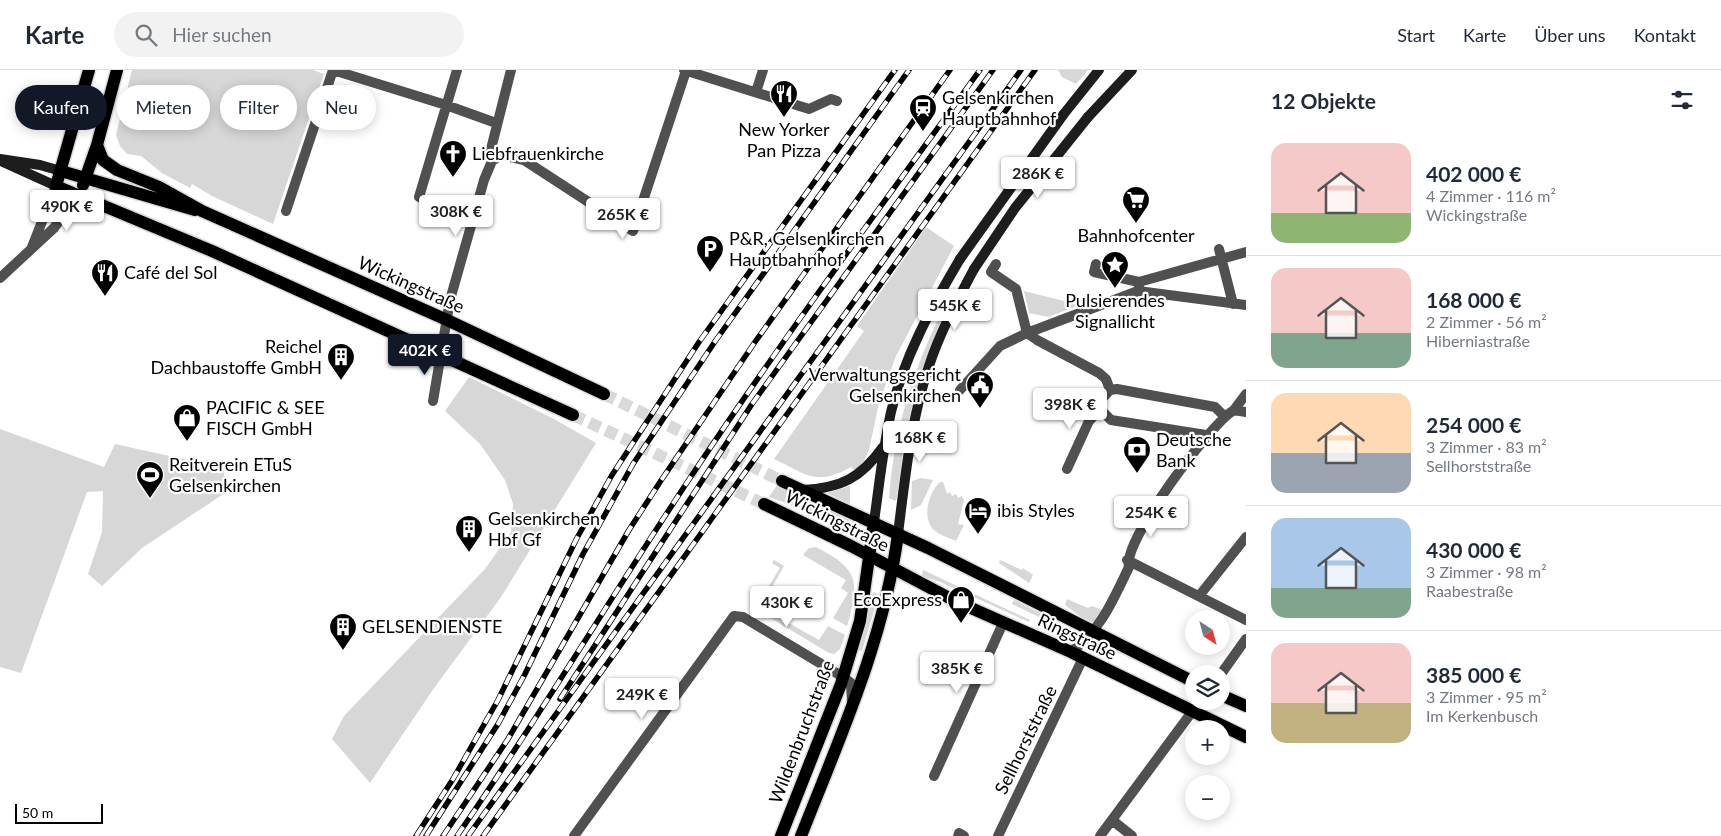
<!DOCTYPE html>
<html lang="de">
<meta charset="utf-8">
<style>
body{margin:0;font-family:Lato,sans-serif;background:#f2f2f3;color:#1f2937;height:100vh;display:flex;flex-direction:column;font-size:19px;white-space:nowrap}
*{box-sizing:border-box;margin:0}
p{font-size:16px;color:#747a83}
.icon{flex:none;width:28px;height:28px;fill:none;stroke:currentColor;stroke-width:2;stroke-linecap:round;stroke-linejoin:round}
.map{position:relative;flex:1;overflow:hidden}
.side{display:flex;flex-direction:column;background:#fff;width:475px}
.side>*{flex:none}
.top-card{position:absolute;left:15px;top:15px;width:475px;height:45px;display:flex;gap:10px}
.needle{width:32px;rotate:144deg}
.buttons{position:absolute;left:1185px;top:540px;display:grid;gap:10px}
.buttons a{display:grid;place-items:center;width:45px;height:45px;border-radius:50%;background:#fff;box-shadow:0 2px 12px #0003;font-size:25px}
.scale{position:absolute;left:15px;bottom:12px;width:88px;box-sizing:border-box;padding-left:5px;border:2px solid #000;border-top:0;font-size:14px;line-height:18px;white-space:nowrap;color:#000;-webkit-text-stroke:4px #fff;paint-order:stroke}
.price{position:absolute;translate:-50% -42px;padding:0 11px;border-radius:5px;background:#fff;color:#222;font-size:16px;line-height:32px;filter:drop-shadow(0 1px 2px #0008)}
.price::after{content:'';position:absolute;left:50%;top:30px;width:15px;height:11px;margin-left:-8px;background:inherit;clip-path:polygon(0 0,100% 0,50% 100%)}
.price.current{background:#111827;color:#fff}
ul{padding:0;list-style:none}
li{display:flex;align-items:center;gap:15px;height:125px;padding:0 25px}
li+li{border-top:1px solid #e0e1e3}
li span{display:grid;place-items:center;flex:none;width:140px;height:100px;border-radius:15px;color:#555}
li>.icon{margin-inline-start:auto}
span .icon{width:60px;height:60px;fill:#fffc;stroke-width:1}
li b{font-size:21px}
h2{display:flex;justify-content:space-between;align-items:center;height:60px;padding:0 25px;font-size:21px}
.tag{padding:0 18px;border-radius:22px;background:#fff;box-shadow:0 2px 12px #0003;font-size:18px;line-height:45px}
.tag.current{background:#111827;color:#fff}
header{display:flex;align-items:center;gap:30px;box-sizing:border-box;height:70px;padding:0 25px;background:#fff;border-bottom:1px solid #e0e1e3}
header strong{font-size:24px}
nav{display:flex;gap:28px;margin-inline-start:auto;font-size:18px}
.search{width:350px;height:45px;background:#f2f2f3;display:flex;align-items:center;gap:12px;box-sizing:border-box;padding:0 18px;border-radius:28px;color:#747a83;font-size:19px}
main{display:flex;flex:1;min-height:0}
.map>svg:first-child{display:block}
</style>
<header>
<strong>Karte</strong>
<div class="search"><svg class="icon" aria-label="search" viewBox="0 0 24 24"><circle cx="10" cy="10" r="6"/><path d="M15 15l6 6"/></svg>Hier suchen</div>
<nav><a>Start</a><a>Karte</a><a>Über uns</a><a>Kontakt</a></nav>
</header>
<main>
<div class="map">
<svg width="1246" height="766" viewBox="0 0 1246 766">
<rect width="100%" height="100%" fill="#fff"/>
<!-- green -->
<path fill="#d7d7d7" d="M132,0h181l11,4 -51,150 -61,-28 -20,-12 -2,4 -28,-15 -21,-17 -14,-2 -7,-8 -4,-11z
M1058,0h30l-12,14 -14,-7z
M926,157l28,19 -58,110 -17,47 -10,47 -5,11 -9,10 -4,-4c-36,20 -44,7 -77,-8l90,-128 -7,-5z
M954,219h2c-22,43 -38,89 -48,136 -6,25 -7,51 -12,76l-7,-3c6,-77 28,-142 65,-209z
M1024,221l56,14 -32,12 -19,-4z
M469,307l85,42 42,24 -95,154 -69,94 -62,92 -38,-44 12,-23 141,-147 26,-37 2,-28 -8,-24 -25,-36 -35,-33z
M0,359l104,38 11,-23 109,24 1,25 -83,55 -40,38 -14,-12 14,-42 1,-41 -16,1 -66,181 -21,-6z
M921,408l12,2 -12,25 -10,5 1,-29z
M940,412h3l4,12 3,-2 2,4 4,-2 2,4 4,-2 2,4 -6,24 6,1 -8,16c-7,-3 -16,-6 -22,-11 -13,-12 -5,-38 6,-48z
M777,415l68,32 4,3 -1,10 -34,-17 -45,-16z
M850,416v18l-23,-11z
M816,477c43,22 44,34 31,79l-14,-8 15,-25 -7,-5 5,-8 -43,-25 6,-7z
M774,490l10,6 -23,41h-9l-3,-5 9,1 22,-35 -8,-5z
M1000,490l22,10 1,-2 10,7 -4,8 -30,-20z
M923,500l107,50 -1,2 -89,-40 -18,-6z
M873,522l6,2 -17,57 -4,-1z
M1067,529l21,9 4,-2 11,4 -8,12 -6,1 -24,-18z
M1014,530l49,25 -1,3 -50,-24z
M767,541l52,29 9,-14 17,9 -5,14 -6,5 -5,-1 -60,-36z"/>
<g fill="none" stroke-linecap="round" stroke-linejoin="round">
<!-- primary-tunnel -->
<path stroke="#d9d9d9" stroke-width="12" stroke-dasharray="12 6" stroke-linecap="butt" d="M604,324l178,87
M573,345l191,89"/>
<defs>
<path id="primary" d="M89,0l-33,116 156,65 361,164
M97,75l6,15 14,10 42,17 43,24 245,109 157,74
M61,101l134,39
M83,115l14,-40 20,-75
M782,411l146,67 266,134
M764,434l87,42 104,55 116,51 175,85
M1221,625l25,11
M781,766l60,-152 19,-63 14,-99
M801,766c39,-99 83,-196 97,-302"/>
</defs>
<!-- primary casing -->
<use href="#primary" stroke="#dbdbdb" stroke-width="15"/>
<!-- street -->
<path stroke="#505050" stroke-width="10" d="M333,0l113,35 50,18
M684,0l125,39 22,-10 6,2
M756,22l7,-22
M492,91l9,-6 23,5 109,71 53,-160
M419,127l38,-127
M286,141l47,-141
M32,177l24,-61
M1219,179l14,55
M996,194l-5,8 25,17 11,44
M1096,194l-2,8 45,10v5
M0,208l54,-50 25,-34
M1139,212l107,-30
M1027,263l10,7 62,33 7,6 4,11
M960,320l40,-44 27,-13 111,-42 108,14
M433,331l17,-101 34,-120 8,-19 -2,-8 21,-83
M1234,340l12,-16
M1206,365l-95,-15 -11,-11v-8l10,-11 7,-1 98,18 9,9
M1067,399l22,-48 11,-12
M1127,490l119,60
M1199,526l47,-59
M1071,582c30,-22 42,-52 58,-85 -7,-25 81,-143 105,-157l12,2
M1221,604l25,-35
M934,706l69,-153
M1112,750l20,16
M574,766l160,-220 9,1 100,60 8,6 1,20
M958,766l1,-3 5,3
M998,766l85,-178
M1100,766l100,-135"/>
<!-- secondary -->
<path stroke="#1d1d1d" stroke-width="10" d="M1063,45l36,-45
M1088,47l44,-47
M0,89l40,6 21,6
M3,92l53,24
M803,420c38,-2 58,-12 80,-43
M874,452c5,-36 9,-74 17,-110 13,-55 40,-104 69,-153
M898,464c7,-56 13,-115 31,-168 11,-34 28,-65 45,-97"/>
<!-- primary -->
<use href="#primary" stroke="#000" stroke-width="12"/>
<defs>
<path id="rail" d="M560,629l192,-295 241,-334
M416,766l37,-57 45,-79 79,-162 35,-63 87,-133 196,-272
M426,766l72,-112 27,-50 58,-120 50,-90 83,-124 193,-270
M443,766l65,-97 121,-209 31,-48 95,-140 195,-272
M457,766c83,-120 158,-246 239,-367 91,-136 188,-267 284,-399
M468,766l553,-766
M483,766l552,-766"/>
</defs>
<!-- rail casing -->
<use href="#rail" stroke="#000" stroke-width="5.5"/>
<!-- rail -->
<use href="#rail" stroke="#fff" stroke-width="4" stroke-dasharray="11" stroke-linecap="butt"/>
<!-- secondary-bridge -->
<path stroke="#1d1d1d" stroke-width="10" d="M960,189l103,-144
M974,199l41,-61 73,-91"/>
</g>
<!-- icons -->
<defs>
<symbol id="restaurant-pin" viewBox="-11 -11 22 30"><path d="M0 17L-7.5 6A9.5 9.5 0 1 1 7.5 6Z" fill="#000" stroke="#fff"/><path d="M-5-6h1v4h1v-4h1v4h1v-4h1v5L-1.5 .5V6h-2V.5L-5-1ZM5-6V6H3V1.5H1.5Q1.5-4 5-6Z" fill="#fff"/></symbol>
<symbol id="station-pin" viewBox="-11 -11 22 30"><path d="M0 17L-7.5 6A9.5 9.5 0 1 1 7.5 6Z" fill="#000" stroke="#fff"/><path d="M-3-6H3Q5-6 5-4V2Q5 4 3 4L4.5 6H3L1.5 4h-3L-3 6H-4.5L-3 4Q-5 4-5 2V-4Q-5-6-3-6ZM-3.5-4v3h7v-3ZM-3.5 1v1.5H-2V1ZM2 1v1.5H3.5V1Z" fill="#fff"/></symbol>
<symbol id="church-pin" viewBox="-11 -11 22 30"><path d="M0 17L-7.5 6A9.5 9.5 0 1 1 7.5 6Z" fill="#000" stroke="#fff"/><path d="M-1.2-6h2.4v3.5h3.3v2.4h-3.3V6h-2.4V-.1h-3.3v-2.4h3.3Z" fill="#fff"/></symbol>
<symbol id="supermarket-pin" viewBox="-11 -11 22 30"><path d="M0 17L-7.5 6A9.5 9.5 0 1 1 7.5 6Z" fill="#000" stroke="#fff"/><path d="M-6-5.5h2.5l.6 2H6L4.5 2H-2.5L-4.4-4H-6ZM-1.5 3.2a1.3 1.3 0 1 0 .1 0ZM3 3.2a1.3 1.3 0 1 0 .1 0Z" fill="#fff"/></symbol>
<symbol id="parking-pin" viewBox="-11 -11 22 30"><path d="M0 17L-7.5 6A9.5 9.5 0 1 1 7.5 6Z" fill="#000" stroke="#fff"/><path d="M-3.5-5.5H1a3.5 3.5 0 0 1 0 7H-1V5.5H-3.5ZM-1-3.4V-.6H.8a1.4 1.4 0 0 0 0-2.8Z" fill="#fff"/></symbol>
<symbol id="sight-pin" viewBox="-11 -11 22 30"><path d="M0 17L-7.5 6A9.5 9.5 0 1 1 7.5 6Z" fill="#000" stroke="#fff"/><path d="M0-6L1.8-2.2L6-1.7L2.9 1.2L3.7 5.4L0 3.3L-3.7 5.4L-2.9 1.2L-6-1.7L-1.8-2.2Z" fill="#fff"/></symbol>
<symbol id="building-pin" viewBox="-11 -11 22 30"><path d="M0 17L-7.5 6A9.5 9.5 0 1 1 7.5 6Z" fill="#000" stroke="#fff"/><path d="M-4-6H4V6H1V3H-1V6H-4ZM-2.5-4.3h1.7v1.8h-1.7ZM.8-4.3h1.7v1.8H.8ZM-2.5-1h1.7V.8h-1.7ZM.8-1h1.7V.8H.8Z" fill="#fff"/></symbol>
<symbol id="civic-pin" viewBox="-11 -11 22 30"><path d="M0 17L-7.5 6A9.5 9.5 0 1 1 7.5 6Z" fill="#000" stroke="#fff"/><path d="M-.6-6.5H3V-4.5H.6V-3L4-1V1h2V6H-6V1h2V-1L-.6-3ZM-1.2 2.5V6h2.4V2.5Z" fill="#fff"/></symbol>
<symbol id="shop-pin" viewBox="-11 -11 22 30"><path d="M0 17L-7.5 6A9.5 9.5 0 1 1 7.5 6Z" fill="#000" stroke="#fff"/><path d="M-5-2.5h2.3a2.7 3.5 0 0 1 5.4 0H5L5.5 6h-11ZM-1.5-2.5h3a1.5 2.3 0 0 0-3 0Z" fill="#fff"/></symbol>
<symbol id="bank-pin" viewBox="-11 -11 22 30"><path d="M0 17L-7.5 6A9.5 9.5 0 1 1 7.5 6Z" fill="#000" stroke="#fff"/><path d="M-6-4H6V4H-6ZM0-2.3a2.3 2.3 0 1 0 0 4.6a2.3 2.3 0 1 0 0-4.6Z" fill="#fff"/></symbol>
<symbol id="stadium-pin" viewBox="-11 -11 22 30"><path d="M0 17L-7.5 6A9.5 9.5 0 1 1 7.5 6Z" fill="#000" stroke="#fff"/><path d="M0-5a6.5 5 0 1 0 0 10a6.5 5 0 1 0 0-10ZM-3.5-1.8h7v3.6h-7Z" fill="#fff"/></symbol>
<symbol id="hotel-pin" viewBox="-11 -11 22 30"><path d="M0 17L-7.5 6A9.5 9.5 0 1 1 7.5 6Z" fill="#000" stroke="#fff"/><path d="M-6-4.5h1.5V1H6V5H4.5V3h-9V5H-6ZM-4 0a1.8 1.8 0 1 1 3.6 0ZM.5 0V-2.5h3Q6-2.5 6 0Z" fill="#fff"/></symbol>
</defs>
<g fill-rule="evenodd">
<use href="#restaurant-pin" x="768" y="8" width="32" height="43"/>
<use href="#station-pin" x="907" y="22" width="32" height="43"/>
<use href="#church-pin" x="437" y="68" width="32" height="43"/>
<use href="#supermarket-pin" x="1120" y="114" width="32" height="43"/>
<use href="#parking-pin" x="694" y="163" width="32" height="43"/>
<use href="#sight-pin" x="1099" y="179" width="32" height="43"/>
<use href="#restaurant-pin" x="89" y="187" width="32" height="43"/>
<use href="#building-pin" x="325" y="271" width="32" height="43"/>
<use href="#civic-pin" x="964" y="299" width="32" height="43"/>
<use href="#shop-pin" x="171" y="332" width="32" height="43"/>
<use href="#bank-pin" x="1121" y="364" width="32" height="43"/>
<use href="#stadium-pin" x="134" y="389" width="32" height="43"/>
<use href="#hotel-pin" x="962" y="425" width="32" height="43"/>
<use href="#building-pin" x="453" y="443" width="32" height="43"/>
<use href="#shop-pin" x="945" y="514" width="32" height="43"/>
<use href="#building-pin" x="327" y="541" width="32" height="43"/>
</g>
<g text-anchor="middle" stroke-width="4.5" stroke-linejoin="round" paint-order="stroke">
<!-- poi labels -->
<g font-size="18" fill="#000" stroke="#fff" text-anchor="start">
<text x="942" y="34">Gelsenkirchen<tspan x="942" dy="21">Hauptbahnhof</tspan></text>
<text x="784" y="66" text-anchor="middle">New Yorker<tspan x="784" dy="21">Pan Pizza</tspan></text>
<text x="472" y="90">Liebfrauenkirche</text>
<text x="1136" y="172" text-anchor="middle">Bahnhofcenter</text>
<text x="729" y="175">P&amp;R, Gelsenkirchen<tspan x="729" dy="21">Hauptbahnhof</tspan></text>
<text x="124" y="209">Café del Sol</text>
<text x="1115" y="237" text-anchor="middle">Pulsierendes<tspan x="1115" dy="21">Signallicht</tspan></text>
<text x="322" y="283" text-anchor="end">Reichel<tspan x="322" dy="21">Dachbaustoffe GmbH</tspan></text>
<text x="961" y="311" text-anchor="end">Verwaltungsgericht<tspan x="961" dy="21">Gelsenkirchen</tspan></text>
<text x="206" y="344">PACIFIC &amp; SEE<tspan x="206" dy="21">FISCH GmbH</tspan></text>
<text x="1156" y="376">Deutsche<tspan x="1156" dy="21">Bank</tspan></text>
<text x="169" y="401">Reitverein ETuS<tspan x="169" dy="21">Gelsenkirchen</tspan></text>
<text x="997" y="447">ibis Styles</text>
<text x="488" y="455">Gelsenkirchen<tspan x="488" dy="21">Hbf Gf</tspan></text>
<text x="942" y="536" text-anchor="end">EcoExpress</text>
<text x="362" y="563">GELSENDIENSTE</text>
</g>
<!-- street labels -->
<g font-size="18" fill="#000" stroke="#fff">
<text transform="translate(411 215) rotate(24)" y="6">Wickingstraße</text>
<text transform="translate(837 451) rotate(27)" y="6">Wickingstraße</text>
<text transform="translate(1077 567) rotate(25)" y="6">Ringstraße</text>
<text transform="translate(802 662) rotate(-69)" y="6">Wildenbruchstraße</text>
<text transform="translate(1026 670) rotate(-64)" y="6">Sellhorststraße</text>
</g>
</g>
</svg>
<div class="buttons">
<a><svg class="needle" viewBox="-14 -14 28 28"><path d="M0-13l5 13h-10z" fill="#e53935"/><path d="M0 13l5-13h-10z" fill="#747a83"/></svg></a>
<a><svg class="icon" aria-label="layers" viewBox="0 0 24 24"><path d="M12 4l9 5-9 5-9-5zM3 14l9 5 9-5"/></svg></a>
<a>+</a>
<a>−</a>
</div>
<div class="scale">50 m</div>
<b class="price" style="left:1038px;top:129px">286K €</b>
<b class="price" style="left:67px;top:162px">490K €</b>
<b class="price" style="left:456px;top:167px">308K €</b>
<b class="price" style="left:623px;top:170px">265K €</b>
<b class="price" style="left:955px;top:261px">545K €</b>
<b class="price current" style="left:425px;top:306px">402K €</b>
<b class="price" style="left:1070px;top:360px">398K €</b>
<b class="price" style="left:920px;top:393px">168K €</b>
<b class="price" style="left:1151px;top:468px">254K €</b>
<b class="price" style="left:787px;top:558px">430K €</b>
<b class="price" style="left:957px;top:624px">385K €</b>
<b class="price" style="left:642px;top:650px">249K €</b>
<div class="top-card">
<a class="tag current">Kaufen</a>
<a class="tag">Mieten</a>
<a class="tag">Filter</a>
<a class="tag">Neu</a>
</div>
</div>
<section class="side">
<h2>12 Objekte<svg class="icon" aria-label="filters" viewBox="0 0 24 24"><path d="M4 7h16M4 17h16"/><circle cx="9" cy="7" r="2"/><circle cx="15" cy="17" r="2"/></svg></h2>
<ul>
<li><span style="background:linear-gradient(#f6c9c9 70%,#8fb573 0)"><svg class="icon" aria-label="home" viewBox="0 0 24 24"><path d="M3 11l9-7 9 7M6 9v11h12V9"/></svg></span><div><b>402 000 €</b><p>4 Zimmer · 116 m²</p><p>Wickingstraße</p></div></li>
<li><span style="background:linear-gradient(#f6c9c9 65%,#7fa58c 0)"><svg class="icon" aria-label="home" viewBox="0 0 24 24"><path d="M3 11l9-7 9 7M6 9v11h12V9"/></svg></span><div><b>168 000 €</b><p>2 Zimmer · 56 m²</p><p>Hiberniastraße</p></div></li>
<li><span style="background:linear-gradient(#ffd9b3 60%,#9aa5b1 0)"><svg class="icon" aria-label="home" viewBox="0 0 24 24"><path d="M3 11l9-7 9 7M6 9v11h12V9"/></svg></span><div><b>254 000 €</b><p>3 Zimmer · 83 m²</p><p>Sellhorststraße</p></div></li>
<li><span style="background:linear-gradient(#a9c7e8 70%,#7fa58c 0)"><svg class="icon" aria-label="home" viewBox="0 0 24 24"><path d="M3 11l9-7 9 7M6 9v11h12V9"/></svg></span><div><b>430 000 €</b><p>3 Zimmer · 98 m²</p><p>Raabestraße</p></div></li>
<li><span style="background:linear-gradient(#f6c9c9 60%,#c2b280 0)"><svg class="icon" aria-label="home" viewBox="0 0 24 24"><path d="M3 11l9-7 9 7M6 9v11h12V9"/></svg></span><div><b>385 000 €</b><p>3 Zimmer · 95 m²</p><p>Im Kerkenbusch</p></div></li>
</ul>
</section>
</main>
